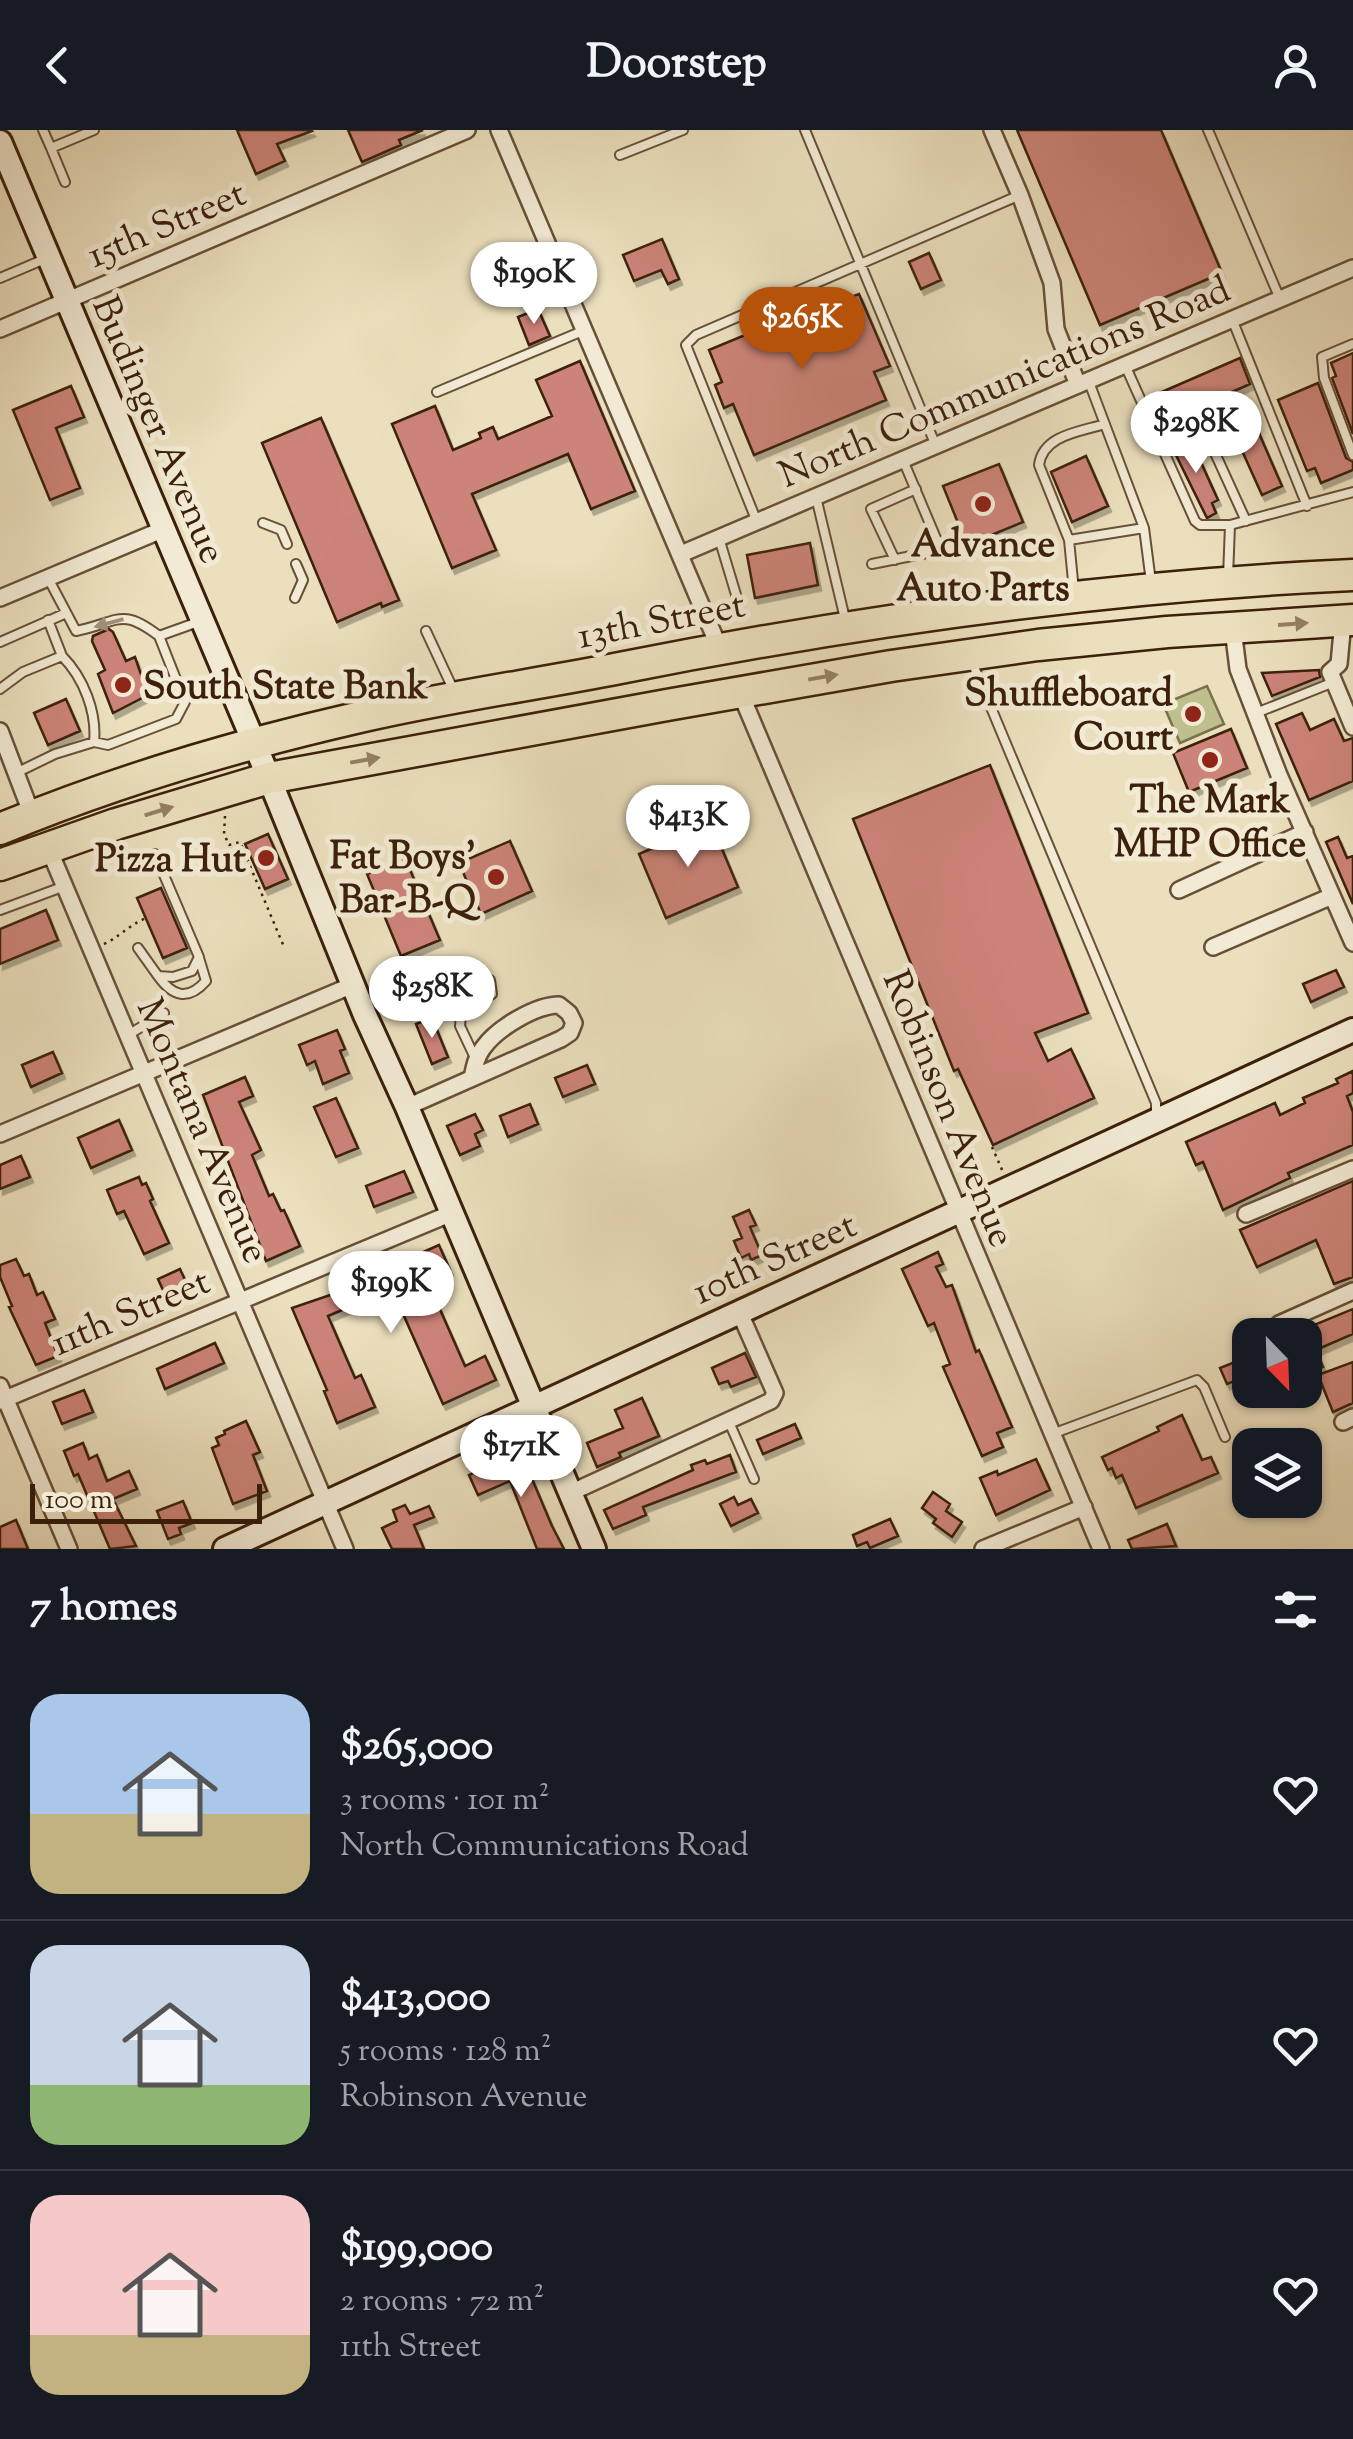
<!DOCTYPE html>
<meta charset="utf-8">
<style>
body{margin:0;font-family:"Sorts Mill Goudy",serif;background:#20242c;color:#f1f3f6;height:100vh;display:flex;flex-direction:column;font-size:38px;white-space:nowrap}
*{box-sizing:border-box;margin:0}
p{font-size:32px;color:#9ea1a6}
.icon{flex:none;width:55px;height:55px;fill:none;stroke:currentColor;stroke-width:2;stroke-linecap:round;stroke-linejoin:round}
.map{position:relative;height:1419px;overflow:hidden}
.sheet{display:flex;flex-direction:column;background:#171b24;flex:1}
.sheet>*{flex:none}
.needle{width:65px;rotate:157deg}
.fabs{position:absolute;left:1232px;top:1188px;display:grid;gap:20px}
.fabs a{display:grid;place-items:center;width:90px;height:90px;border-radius:20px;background:#171b24;box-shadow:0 2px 8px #0004;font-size:50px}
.scale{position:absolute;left:30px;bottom:25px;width:232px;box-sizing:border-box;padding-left:10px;border:5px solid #3c200a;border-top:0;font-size:28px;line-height:35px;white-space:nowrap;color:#3c200a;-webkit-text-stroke:8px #f2ead4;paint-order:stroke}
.price{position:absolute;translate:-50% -85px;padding:0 22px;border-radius:35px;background:#fff;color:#222;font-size:32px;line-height:65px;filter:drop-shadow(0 2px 5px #0008)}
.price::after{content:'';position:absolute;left:50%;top:60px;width:30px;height:22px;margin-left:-15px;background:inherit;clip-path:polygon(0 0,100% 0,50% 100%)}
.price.active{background:#b45309;color:#fff}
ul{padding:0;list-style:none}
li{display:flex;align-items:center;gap:30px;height:250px;padding:0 30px}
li+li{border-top:2px solid #363941}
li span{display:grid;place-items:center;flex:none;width:280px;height:200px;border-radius:30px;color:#555}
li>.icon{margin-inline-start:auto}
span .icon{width:120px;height:120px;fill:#fffc;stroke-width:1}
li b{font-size:42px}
h2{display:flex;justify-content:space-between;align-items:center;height:120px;padding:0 30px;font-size:42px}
header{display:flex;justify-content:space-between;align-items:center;height:130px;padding:0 30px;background:#171b24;font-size:45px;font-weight:700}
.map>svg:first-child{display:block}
</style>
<header><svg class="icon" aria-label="back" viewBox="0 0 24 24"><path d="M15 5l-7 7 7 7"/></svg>Doorstep<svg class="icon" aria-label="person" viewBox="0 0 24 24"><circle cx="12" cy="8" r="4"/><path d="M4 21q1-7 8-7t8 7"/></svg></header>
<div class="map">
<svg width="1353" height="1419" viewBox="0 0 1353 1419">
<defs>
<filter id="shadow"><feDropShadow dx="3" dy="5.5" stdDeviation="0" flood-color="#0004"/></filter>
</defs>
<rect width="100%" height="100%" fill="#ebdfbd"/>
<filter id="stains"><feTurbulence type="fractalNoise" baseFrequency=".002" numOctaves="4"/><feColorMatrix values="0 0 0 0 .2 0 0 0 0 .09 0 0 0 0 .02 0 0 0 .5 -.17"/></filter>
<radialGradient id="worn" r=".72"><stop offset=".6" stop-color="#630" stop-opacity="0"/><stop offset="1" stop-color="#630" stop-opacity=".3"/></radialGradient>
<!-- green -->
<path fill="#bdc08d" stroke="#7c704c" stroke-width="2.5" d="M1207,556l17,38 -44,19 -17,-39z"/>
<!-- building -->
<path fill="#cc8378" stroke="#3c200a" stroke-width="2.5" filter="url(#shadow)" d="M237,0h74l1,1 -35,13 8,17 -29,13z
M348,0h75l-24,10 2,5 -39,17z
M1017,0h144l61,143 -122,52z
M662,109l17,40 -11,5 -7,-14 -27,11 -11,-26z
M929,123l12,27 -20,9 -12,-27z
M859,164l31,72 -16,6 12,28 -132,55 -21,-51 -9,4 -9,-23 7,-3 -13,-32 132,-55 2,5z
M538,179l12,27 -21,9 -11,-28z
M1353,223v81l-21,-56 4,-2 -5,-13z
M1240,228l10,26 -90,40 -12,-26z
M580,231l55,130 -44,18 -23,-55 -96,40 24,56 -44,18 -60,-144 43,-18 18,44 28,-12 -2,-5 14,-6 5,12 54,-23 -16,-36z
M1318,253l28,75 7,4v8l-32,13 -6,-15 -8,3 -29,-71z
M71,256l13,31 -28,11 24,60 -30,12 -37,-90z
M321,288l78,182 -17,7 -1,-4 -44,19 -75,-179z
M1255,294l27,62 -20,9 -28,-62z
M1190,308l28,62 -6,3 4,10 -9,5 -35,-71z
M1086,326l22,50 -36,16 -21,-50z
M999,334l24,58 -56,23 -24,-59z
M810,413l8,42 -63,13 -8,-43z
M109,499l4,3 13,29 9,-4 13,38 -35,18 -15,-39 7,-4 -13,-29 1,-5z
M1319,540l1,7 -48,19 -10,-23z
M66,569l14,32 -32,14 -14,-32z
M1302,583l8,17 24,-11 10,22 9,-3v43l-44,19 -33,-76z
M1231,599l16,39 -58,24 -16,-39z
M990,635l98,248 -53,20 13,28 23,-12 23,49 -101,47 -35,-76 -4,2 -101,-252z
M711,693l27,64 -72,31 -27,-64z
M268,704l20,45 -23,10 -20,-45z
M1338,707l9,21 6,-2v48l-27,-62z
M510,711l22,50 -51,23 -22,-51z
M405,728l35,82 -39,16 -34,-82z
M161,758l26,60 -24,10 -26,-60z
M46,780l12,30 -58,24v-35z
M1336,840l8,17 -33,15 -8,-18z
M432,888l16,39 -16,7 -16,-40z
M337,900l8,19 -5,2 9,22 -26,11 -8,-23 -8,4 -8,-20z
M53,922l9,21 -31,14 -9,-22z
M587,935l8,19 -32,13 -8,-19z
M1353,941v22l-6,3 6,16v33l-65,28 2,5 -67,32 -20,-48 -7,3 -10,-23 89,-39 5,12 25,-12 -2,-5 35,-15 -2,-4z
M245,947l8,19 -14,6 22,48 -9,5 17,41 4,-2 8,17 3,-1 16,36 -34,15 -63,-166z
M336,968l22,50 -22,9 -22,-50z
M530,974l8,20 -30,13 -8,-21z
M475,984l8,16 -8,4 5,12 -20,9 -13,-29z
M119,990l13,30 -41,18 -13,-30z
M21,1026l9,21 -30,12v-24z
M404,1041l9,21 -39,15 -8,-21z
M139,1047l3,8 4,-2 7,16 -3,2 19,42 -25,11 -20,-43 -7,3 -10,-24z
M1353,1051v96l-19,7 -18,-44 -59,27 -17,-37z
M749,1080l7,15 -6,2 12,28 -11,5 -2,-6 -8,4 -7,-17 8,-3 -9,-21z
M439,1115l11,25 -23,10 38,86 20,-10 11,24 -53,24 -51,-115 -64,27 27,62 6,-3 14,32 -38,16 -13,-32 3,-1 -35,-82 94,-32 -3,-6z
M938,1122l5,12 -7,3 10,20 6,-2 24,67 3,-2 33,77 -15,6 6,14 -21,9 -39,-89 7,-3 -16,-41 -6,3 -26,-57z
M16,1129l8,17 5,-2 8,21 6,-3 12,27 -10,4 13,33 -22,9 -27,-58 3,-1 -12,-29v-12z
M180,1139l10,22 -22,10 -10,-22z
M1353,1179v25l-37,16 7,17 -18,7v-49l2,3z
M215,1213l9,20 -59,26 -8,-20z
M745,1223l11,24 -25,10 -3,-6 -9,3 -7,-16z
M1250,1226v19l-23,9 -7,-16z
M1353,1232v41l-20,9 -15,-37z
M84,1260l9,22 -31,12 -9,-22z
M642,1268l17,38 -40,17 2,4 -24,10 -10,-24 36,-15 -8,-18z
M1182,1285l20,45 9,-3 7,16 -82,35 -14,-33 -6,3 -4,-10 -4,2 -6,-13 57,-26 -2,-4z
M246,1291l14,31 -7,3 14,36 -34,13 -21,-56 7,-3 -3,-7 9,-4 -1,-3z
M795,1294l6,14 -38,16 -6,-14z
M83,1313l6,16 8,-4 10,26 22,-10 8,18 -24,10 23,47 -26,3 -32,-75 -4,2 -10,-25z
M730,1325l6,17 -93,35 3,8 -33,14 -9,-19 89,-40 -2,-5 14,-5 2,4z
M1036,1329l14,31 -54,25 -16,-37 17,-7 1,4z
M524,1330l28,66 12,23h-27l-27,-68 -32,14 -9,-20 30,-14 4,9z
M933,1362l17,12 -4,7 16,11 -10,15 -19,-14 3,-4 -14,-11z
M734,1367l4,8 13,-6 7,14 -27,13 -11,-22z
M183,1371l9,22 -13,5 2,6 -13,5 -11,-28z
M405,1375l5,9 19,-8 5,11 -20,8 10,24h-32l-10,-21 15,-7 -4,-11z
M890,1389l8,17 -28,12 -3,-6 -10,4 -4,-11z
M16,1390l12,29h-28v-22z
M1167,1394l9,22 -44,3 -4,-9z"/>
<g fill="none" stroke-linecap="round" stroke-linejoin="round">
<defs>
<path id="lane" d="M43,0l8,18
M805,0l131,316
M1208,0l72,169
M620,25l63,-25
M65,52l-14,-34 43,-18
M0,148l47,-20
M1232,189l75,187
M1353,214l-31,13 2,21 29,77
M1125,235l70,156 5,4h30
M1089,252l55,146 7,54
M437,262l148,-62
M1199,288l47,103
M1157,306l82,-36
M816,367l30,126
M757,392l-71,-177 10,-10 324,-140
M263,393l18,7 6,14
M719,408l18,60
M1069,410l75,-12
M895,430l-24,-51 45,-20
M872,434l69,-14 -38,-90
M1228,447l2,-52 123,-33
M48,448l28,53c42,-8 44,-25 83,5
M1074,461l-5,-51 -30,-75c4,-30 40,-33 66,-41
M295,468l8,-18 -7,-16
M48,490l14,36
M426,501l27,58
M0,512l64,-28
M972,532l184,441v13
M0,559l23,-17 39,-16c22,22 35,57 32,86
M1256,583l78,-31
M18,642l37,-18 39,-12 14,3 68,-26 9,-17 -26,-66 39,-14
M0,780l65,-24
M138,818l20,28 15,1 19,-6 7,-14 -44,-103
M158,846c15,21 30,25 48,5l-7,-23
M128,905l36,-22
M476,930l-16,-34 1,-11 31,-21 -2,-14
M729,1292l25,57
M1052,1304l145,-54 7,7 21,50"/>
<path id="street" d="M499,0l220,517
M992,0l28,65 32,88 4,46 22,56
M0,199l467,-199
M681,424l672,-286
M0,468l164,-69
M1343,491l-4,43 -9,8 23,55
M1233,499l5,40 41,106 74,168
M740,562l361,857
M0,601l32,84
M48,717l297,702
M1179,760l126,-58
M1213,817l119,-51
M407,977l154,-68 9,-6 4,-10 -5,-10 -10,-8c-23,0 -62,23 -76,43 -7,9 -9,20 -11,30
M0,1004l355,-150
M1246,1084l107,-45
M1279,1194l74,-33
M0,1256l69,163
M0,1271l452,-188
M1343,1292l10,-5
M570,1363l201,-92 4,-8 -36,-82
M983,1419l101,-42"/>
<path id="secondary" d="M0,12l269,636 96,237 42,92 187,442
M225,1419l1128,-519"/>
<path id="highway" d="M0,699c116,-48 238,-84 360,-112 86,-20 173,-32 260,-49 243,-48 486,-82 733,-93
M0,735l116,-41 153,-46 398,-73 224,-39 147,-21 129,-13 186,-12"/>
</defs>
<!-- lane casing -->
<use href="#lane" stroke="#685037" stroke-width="12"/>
<!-- street casing -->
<use href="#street" stroke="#685037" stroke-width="20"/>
<!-- secondary casing -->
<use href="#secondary" stroke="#3c200a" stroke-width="28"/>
<!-- highway casing -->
<use href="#highway" stroke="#3c200a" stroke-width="35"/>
<!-- path -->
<path stroke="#3c200a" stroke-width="2.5" stroke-dasharray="2.5 5" stroke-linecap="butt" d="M225,686l-1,18 5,11 11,-3 44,105
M231,730l12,-6
M104,814c15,-7 24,-18 42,-26
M992,1017l11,25"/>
<!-- lane -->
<use href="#lane" stroke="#f2ead4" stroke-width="8"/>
<!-- street -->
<use href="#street" stroke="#f2ead4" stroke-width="15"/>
<!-- secondary -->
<use href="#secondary" stroke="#f2ead4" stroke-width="22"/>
<!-- highway -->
<use href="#highway" stroke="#ebdfbd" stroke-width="30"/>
</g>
<!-- one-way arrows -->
<defs><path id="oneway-solid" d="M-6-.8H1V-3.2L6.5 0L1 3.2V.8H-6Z" transform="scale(2.5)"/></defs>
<use fill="#a08f79" href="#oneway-solid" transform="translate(109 493) rotate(165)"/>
<g fill="#948064">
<use href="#oneway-solid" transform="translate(1293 494) rotate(-4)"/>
<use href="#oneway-solid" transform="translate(823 547) rotate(-10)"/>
<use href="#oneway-solid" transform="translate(365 630) rotate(-10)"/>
<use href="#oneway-solid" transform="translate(159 681) rotate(-17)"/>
</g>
<!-- markers -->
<g fill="#8f2418" stroke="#f2ead4" stroke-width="4">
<circle cx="983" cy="374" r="10"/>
<circle cx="123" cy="555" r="10"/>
<circle cx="1193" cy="584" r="10"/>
<circle cx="1210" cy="630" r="10"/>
<circle cx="266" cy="728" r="10"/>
<circle cx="496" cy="747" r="10"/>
</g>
<g text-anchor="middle" stroke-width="10" stroke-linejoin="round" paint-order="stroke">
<!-- street labels -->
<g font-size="38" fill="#3c200a" stroke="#f2ead4">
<text transform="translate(166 93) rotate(-23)" y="13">15th Street</text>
<text transform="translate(1004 251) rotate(-23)" y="13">North Communications Road</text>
<text transform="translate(160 299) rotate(67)" y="13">Budinger Avenue</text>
<text transform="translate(661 489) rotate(-11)" y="13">13th Street</text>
<text transform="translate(950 978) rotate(68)" y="13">Robinson Avenue</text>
<text transform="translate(204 1000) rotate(67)" y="13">Montana Avenue</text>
<text transform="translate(774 1127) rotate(-24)" y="13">10th Street</text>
<text transform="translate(130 1181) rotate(-23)" y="13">11th Street</text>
</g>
<!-- poi labels -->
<g font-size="38" font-weight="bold" fill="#3c200a" stroke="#f2ead4" text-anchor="end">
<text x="983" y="426" text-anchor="middle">Advance<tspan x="983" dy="44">Auto Parts</tspan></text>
<text x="143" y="568" text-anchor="start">South State Bank</text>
<text x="1173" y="575">Shuffleboard<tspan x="1173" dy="44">Court</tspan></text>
<text x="1210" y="682" text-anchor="middle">The Mark<tspan x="1210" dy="44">MHP Office</tspan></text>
<text x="476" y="738">Fat Boys'<tspan x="476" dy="44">Bar-B-Q</tspan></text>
<text x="246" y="741">Pizza Hut</text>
</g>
</g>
<rect width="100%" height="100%" filter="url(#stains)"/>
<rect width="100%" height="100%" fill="url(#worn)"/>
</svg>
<div class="fabs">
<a><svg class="needle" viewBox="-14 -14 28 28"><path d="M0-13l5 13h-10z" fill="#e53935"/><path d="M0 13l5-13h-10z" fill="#9ea1a6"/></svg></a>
<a><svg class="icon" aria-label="layers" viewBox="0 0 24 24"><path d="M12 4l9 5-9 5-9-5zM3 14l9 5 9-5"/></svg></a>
</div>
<div class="scale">100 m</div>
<b class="price" style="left:534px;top:197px">$190K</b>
<b class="price active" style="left:802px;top:242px">$265K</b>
<b class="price" style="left:1196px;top:346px">$298K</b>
<b class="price" style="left:688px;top:740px">$413K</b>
<b class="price" style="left:432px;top:911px">$258K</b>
<b class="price" style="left:391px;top:1206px">$199K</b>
<b class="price" style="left:521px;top:1370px">$171K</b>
</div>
<section class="sheet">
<h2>7 homes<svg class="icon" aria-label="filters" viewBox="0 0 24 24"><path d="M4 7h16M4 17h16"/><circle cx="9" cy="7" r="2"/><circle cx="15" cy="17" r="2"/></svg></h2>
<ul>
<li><span style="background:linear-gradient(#a9c7e8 60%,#c2b280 0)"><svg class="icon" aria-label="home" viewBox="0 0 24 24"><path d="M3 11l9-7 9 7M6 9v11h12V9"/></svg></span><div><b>$265,000</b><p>3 rooms · 101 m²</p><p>North Communications Road</p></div><svg class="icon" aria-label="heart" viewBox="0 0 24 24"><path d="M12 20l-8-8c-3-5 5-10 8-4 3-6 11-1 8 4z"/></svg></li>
<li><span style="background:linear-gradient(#c9d6e8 70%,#8fb573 0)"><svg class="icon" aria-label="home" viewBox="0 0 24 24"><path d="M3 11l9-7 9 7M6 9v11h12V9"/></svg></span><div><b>$413,000</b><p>5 rooms · 128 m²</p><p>Robinson Avenue</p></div><svg class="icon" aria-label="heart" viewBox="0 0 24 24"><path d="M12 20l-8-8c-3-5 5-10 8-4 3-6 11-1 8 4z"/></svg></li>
<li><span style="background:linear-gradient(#f6c9c9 70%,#c2b280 0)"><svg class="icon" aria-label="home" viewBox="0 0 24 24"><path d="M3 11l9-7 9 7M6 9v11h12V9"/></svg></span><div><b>$199,000</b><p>2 rooms · 72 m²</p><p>11th Street</p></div><svg class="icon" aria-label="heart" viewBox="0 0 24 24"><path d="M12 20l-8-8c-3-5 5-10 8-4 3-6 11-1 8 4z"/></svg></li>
</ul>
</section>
